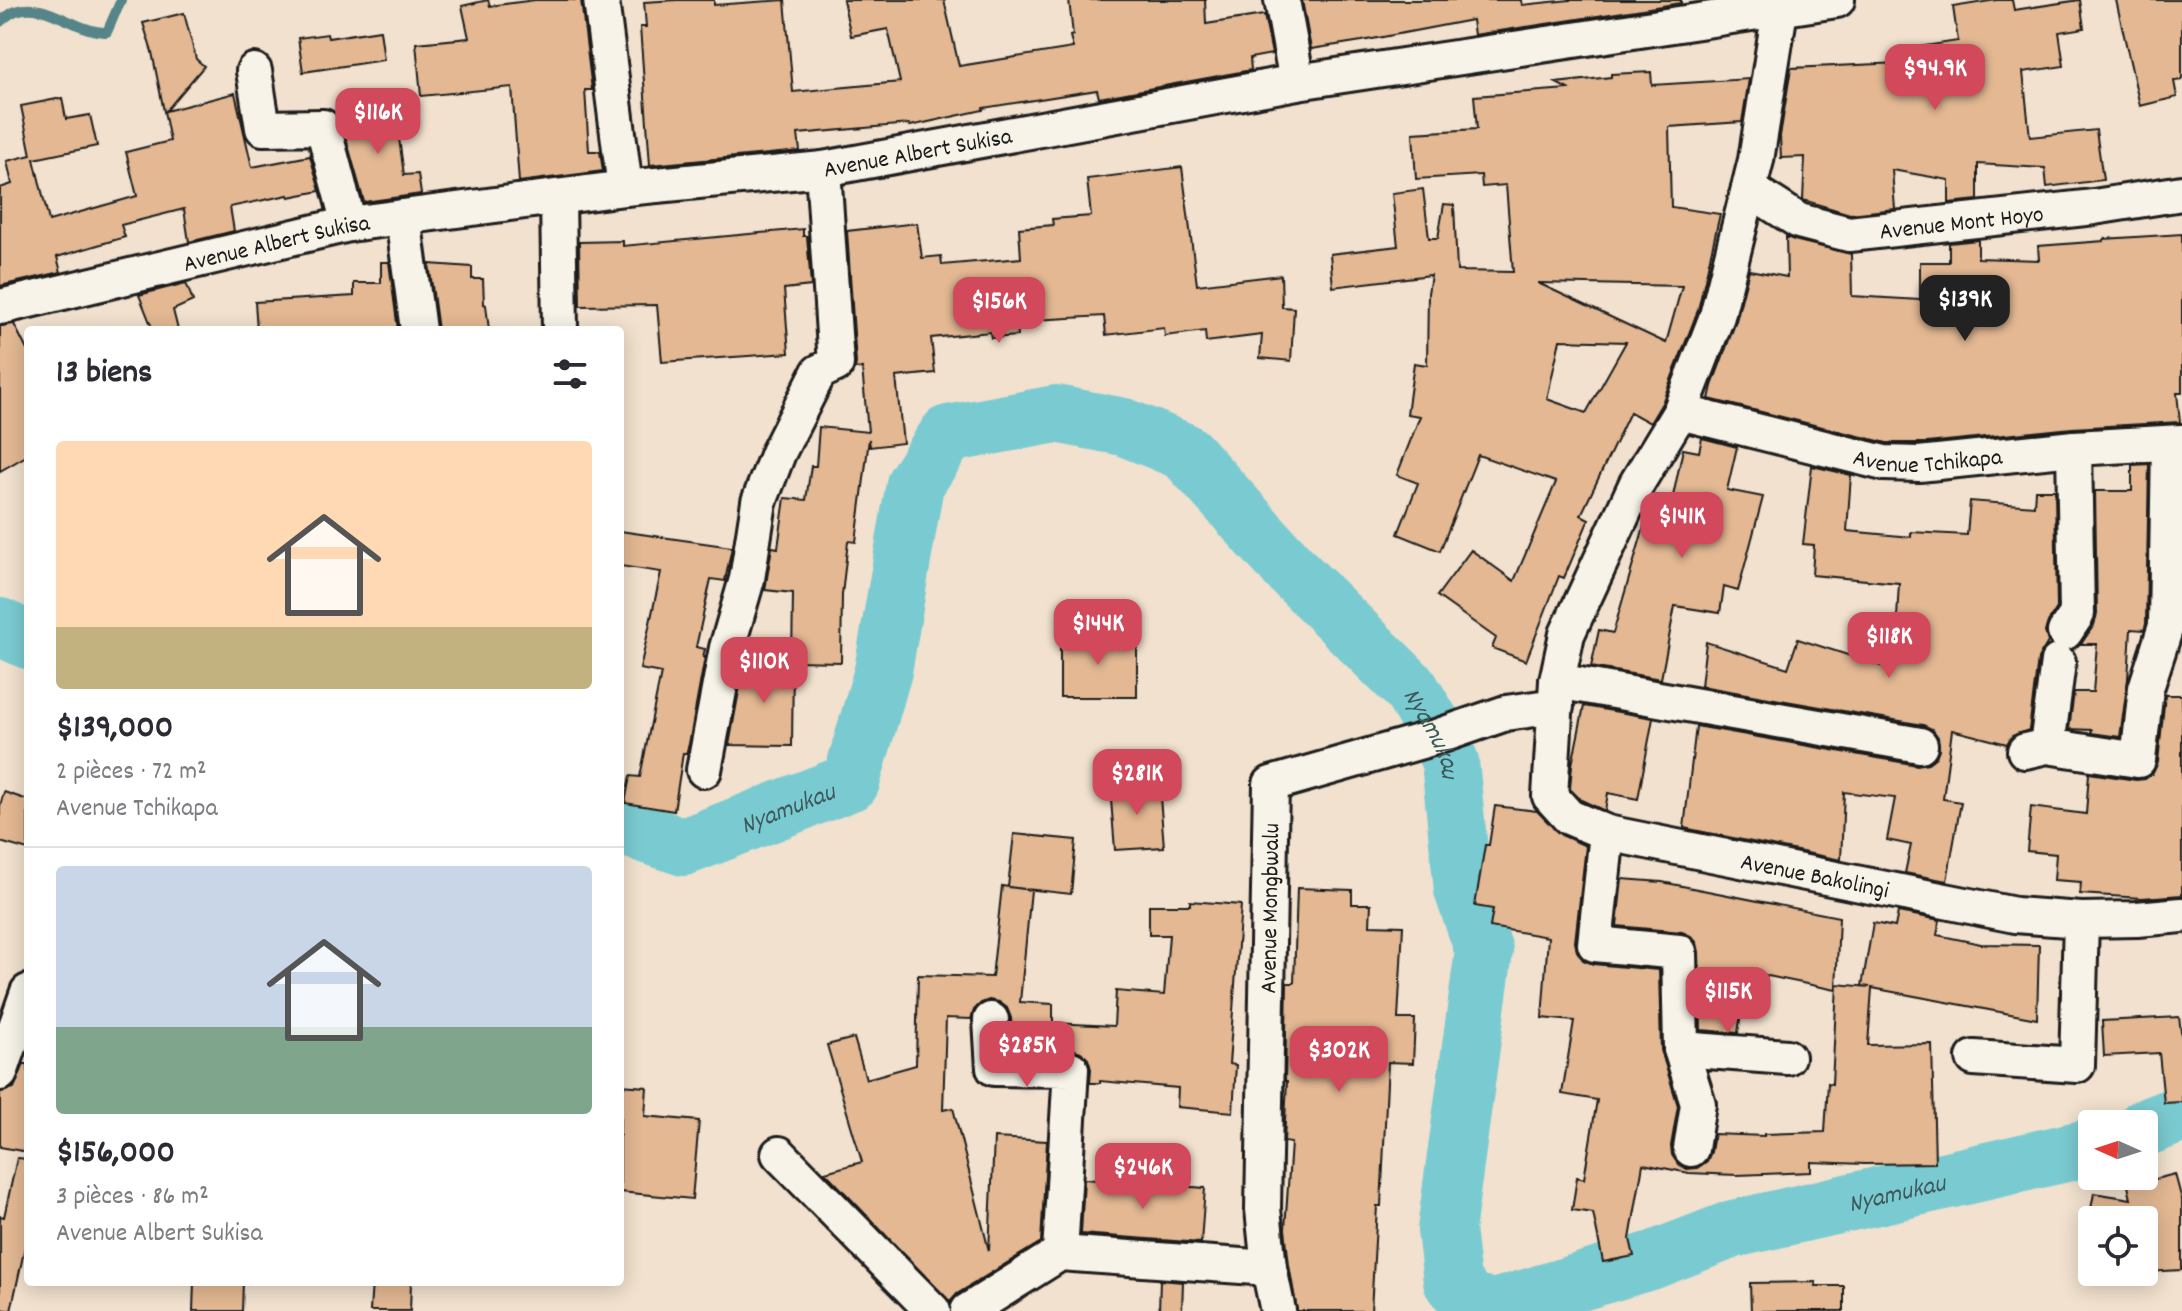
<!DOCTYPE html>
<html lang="fr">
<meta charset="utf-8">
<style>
body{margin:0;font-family:Dekko,sans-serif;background:#f7f7f7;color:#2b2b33;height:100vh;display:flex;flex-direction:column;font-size:30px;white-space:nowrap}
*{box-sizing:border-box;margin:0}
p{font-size:26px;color:#7c7c81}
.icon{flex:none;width:44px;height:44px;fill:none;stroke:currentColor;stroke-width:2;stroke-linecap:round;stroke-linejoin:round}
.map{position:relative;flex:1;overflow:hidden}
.side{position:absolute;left:24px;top:326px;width:600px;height:960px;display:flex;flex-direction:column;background:#fff;border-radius:8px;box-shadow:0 4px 20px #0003}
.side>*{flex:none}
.needle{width:52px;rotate:273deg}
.tools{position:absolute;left:2078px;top:1110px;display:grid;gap:16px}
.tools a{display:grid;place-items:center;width:80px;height:80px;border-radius:8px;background:#fff;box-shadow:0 4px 20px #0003;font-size:40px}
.price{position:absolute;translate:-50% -68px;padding:0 18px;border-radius:16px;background:#d1495b;color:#fff;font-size:26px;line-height:52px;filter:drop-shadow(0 2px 4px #0008)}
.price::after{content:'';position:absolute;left:50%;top:48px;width:24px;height:18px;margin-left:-12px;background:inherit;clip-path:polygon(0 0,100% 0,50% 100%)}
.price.on{background:#222;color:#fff}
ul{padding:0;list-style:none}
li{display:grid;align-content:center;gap:16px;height:424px;padding:0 32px}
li+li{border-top:2px solid #e1e1e2}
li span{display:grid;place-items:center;height:248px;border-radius:8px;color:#555}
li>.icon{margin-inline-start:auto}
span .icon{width:144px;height:144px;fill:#fffc;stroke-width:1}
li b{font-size:34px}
h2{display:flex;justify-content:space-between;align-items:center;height:96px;padding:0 32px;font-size:34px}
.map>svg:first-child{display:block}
</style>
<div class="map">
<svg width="2182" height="1311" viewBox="0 0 2182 1311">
<rect width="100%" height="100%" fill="#f1e1ce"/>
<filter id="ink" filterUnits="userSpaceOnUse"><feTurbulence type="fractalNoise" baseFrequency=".0125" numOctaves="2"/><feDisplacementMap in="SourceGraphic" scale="16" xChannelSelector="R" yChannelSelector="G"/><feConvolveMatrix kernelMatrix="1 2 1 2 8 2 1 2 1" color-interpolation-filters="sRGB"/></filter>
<g filter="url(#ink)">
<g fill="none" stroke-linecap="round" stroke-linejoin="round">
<!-- stream -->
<path stroke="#548589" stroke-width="10" d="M0,22c5,-4 10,-9 16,-11 31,-11 60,22 91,21l14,-32"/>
<!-- river -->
<g stroke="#7acbd1" stroke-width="58">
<path d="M0,627l28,13"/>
<path id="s1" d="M620,826l64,21 167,-65 32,-111 32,-187 33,-50 108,-20 68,13 61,25 108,120 117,116 29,48 11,26 13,128 21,61 -38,279 6,51 17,22 25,5 159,-48 80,-31 359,-82"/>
<path d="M2144,1128l38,-15"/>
</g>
</g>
<!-- building -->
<path fill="#e3b893" stroke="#1c1c1c" stroke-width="2" fill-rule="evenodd" d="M488,0l2,6 45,-6h46l11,90h-7l4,61h11l3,20 -84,11 -7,-95 -91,9 -5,-53 53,-5 -7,-32z
M677,0h37v5l71,-5 8,92 107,-10 -12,-53 -37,7 -8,-36h101l15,66 114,-18 -3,-12 3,-1 -4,-35h136l1,24 58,-9 8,39 -22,4 1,12 -152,28 -2,-8 -114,18v2l-73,16 -1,-2 -111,10 2,17 -150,14 -10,-138h6l-2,-25z
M1302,0h219l1,5 48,-5h111v3l-207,32 -2,-15 -110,21 -51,8z
M1996,0h16l2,10 66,-10 4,28 -25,4 5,34 -41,6 7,65 66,-7 7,50 -56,7 -2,-19 -67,-4v36l-29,3v-23l-57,-10 3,39 -45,5 -47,-14 2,-43 -24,1 -1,-22 11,-68 109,-5 -2,-13 60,-9 -5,-34z
M2116,0h66v80l-8,1 3,16 -37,9z
M184,13l12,46 8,7 -38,45 69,-18 17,74 58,-11 10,35 -31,6 -1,-2 -58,12 4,24 -45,11 -5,-33 -63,16 4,12 -68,20 4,15 -61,14v-98l12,-4 -5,-23 24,-6 -10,-49 41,-8 4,21 24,-4 7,31 -63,13 15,62 88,-25 -11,-44 44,-11 -18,-89 -9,-29z
M380,30l4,30 -81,12 -5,-34 29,-4 1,4z
M1651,72l1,13 97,-6 -7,43 -73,5 2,80 49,7 -22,96 -36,93 -12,20 -20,-11 -49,103 8,4 -25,59 -5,-2 -33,85 -34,-13 4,-10 -59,-42 34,-46 43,31 42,-99 -78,-27 -38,96 -42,-17 20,-51 -21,-8 23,-59 -13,-2 7,-51 13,2 1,-72 3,-18 -98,12 -3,-33 68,-8 -6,-53 31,-4 6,49h9l6,-34 10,1 3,66 56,1 -7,-87 -24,2 -1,-12 -65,4 -3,-46 64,-4 -3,-33 94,-7 -12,-6 55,-6v-3zM1538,283l144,3 -16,57zM1560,340l66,2 -40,71 -39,-14z
M395,109l9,66 14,-1 3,20 -57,8 -24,-85z
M1182,167l15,118 84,-10 1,32 12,1 -3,53 -31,-3 2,-23 -56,7 -1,-11 -40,5 -1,-8 -58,7 -2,-19 -87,5 1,15 -27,2 -1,-6 -59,6 4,35 -39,4 7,66 -33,4 -1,-8 -13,103 -8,-1 -6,54 -1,67 -49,-1 1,-68 -28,-3 7,-43 6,1 7,-50 21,2 5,-34h5l3,-39 49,5 -6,-64 -7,1 1,-6 -9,-132 70,-8 5,35 19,-2 1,9 79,-7 -2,-30 34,-3 -1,-6 39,-3 -4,-37z
M803,229v7h4l4,50 -27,3 5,64 -127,9 -5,-57 -77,1 -1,-64 44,-1v5z
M2182,234v159h-5l3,29 -108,6 -145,15h-40l-178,-44 3,-13 24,-65 13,-51 38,7 -1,-40 8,3 57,14 1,42 68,4v-38h29v-19l29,-3v18l61,2 -1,-14 66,-5v-2z
M381,262h8l9,68h-141l-2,-28 99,-6v-13h27z
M429,264l43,3v12h11l1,25 2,1 3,25h-51z
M186,283l7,18 -20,9 5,20h-25l-14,-35z
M14,324l14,28v103l-28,16v-145z
M1702,438l35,9 -10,43 36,7 -25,94 -14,-4 -4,26 -45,-7 -14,73 -70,-12 8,-37 14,3 40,-137 19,5 11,-52 16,3z
M2149,464l-3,160 -2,6 -13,-1 -3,50 -8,58 -29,-4 1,-3 -23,-1 5,-37h19l4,-48h-16l13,-19 3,-11 -2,-123h37v-26z
M1812,466l39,9 -4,56 64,6v-5l56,3 3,-34 64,5 1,-16h20l2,118 -9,14 -3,10 3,10 -10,17 -9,71 -17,6 -5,8 -55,-14 -9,69 18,3 -14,79 -42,-8 6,-28 -24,-5 8,-42 -51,-6 -3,68 -157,-32 12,-102 221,39 11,-2 8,-6 3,-8 -1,-12 -6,-8 -9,-4 -222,-39 5,-44 82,26 10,-29 96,31 5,-87 -87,-8 2,-30 -11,-1z
M620,531l112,16 -7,34 -14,-2 -15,68 9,2 -2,8h2l-16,87 -3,10 -3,-1 -9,58 -49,-8 5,-27 10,1 21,-104 -21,-4 21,-97 -41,-6z
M1060,637h77v60h-77z
M745,659l48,3 -1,84 -63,-1z
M2165,695h17v200l-40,3 -62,-4 1,-12 -27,-2 2,-26 -29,-3 4,-44 55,7 3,-41 47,7 9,-1 8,-6 5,-11z
M1584,706l69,12 -15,81 -30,-6 -3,18 -24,-11 -11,-11 2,-24z
M1159,784l5,63 -49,3 -5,-63z
M4,792l24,8v50l-28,-8v-36z
M1495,806l42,5 24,24 25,11 -11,96 2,9 6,9 10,4 66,6 2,80 17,56 -7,40 1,9 6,9 9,5 10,-1 10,-7 4,-9 3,-18 50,2v-2l61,-2 3,-49 4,1 5,-100 33,3 -8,-1 11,-63 22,4 3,-15 42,8 -3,15 44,9 58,1 -2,74 -165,-31 -4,57 64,-1 3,119 -70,1 -54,-2v10l-74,3 -48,-2 -46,-9 -13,75 4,17 -31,6 -10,-49 -21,-3 5,-33 7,2 13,-79 -35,-6 12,-73 -32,-3 6,-81 -58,-10 3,-18 -18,-3 10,-61h4z
M1014,834l62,6 -5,54 -63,-7z
M1622,879l40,3 177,35 -3,73 -73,-15 -8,40 -14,-2 -3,20 -37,-3 -2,-78 -2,-9 -6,-7 -9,-4 -65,-6z
M1002,886l29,4 -11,112 33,2v19l61,3 2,-35 48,4 5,-60h-20v-30h41v-4l51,4 -12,159 7,1 -3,47 -56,-5 1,-19 -78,-7v2h-10l1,-14 -3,-10 -7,-7 -9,-3 -59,-1 -2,-30 -4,-10 -8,-6 -10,-2 -8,3 -7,7 -3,9 -25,-1 -3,92 10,-2 36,143 5,-113 53,3 -6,101 -84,52 -7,8 -125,-130 37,-10 -35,-117 27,-7 12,41 50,-14 2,-90 74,2z
M1297,888l55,2v14h19l-1,21 33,1 -5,93h17l-2,44 -25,-1 -7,144h-4l-6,105h-74l-8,-46 -4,-36 6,-86 -7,-1 3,-61h-2l2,-98h7z
M2179,1017l3,22v63l-18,1 -5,-50 -55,3 -2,-35z
M24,1064h4v88l-28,-5v-55l14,-4z
M620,1085l27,2 -2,29 54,5 -7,78 -72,-7z
M17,1158l11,1v74l-17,78 -11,-2v-93l4,1z
M2175,1174l7,26v70l-36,2 -2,-52h-55l5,-27 37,6 -3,-13z
M1084,1179l121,9 -4,55 -120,-9z
M1160,1280l23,2 -1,29h-23z
M194,1282h49l-1,29h-49z
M372,1282h39l-1,29h-40z
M1816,1282l-1,4h29v25h-93l-1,-28z"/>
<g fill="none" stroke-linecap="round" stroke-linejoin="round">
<defs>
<g id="minor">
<path d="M601,0l24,188"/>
<path d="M1282,0l15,82"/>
<path id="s2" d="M1780,10l-24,150 -39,156 -37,96 -43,71 -70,151 -10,47 -7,115 19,21 38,16 408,82 66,5 56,-1 45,-4"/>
<path d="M254,71l9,57 60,-1 26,97"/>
<path id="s3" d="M1749,189l50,32 50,13 245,-27 88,-14"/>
<path d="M558,197l2,133"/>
<path d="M403,217l15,113"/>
<path id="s4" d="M0,307l349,-83 276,-36 198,-19 474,-87 540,-82"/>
<path id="s5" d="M1680,412l204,51 35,1 155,-16 108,-6"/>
<path d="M2065,632l12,-18 -3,-166"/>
<path d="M1557,681l363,64"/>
<path d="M2047,746l11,-84"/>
<path d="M2025,751l22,-5 91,14 8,-72 20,-62 3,-183"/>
<path d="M704,770l23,-122 20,-69 12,-77 19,-49 41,-81 17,-8 -13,-195"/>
<path d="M1607,833l-12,111 84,8 2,97 17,55 -7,45"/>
<path d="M991,1020l3,48 77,1 -11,184"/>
<path d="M1681,1049l106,8"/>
<path d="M1974,1058l103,7 4,-145"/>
<path d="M0,1073l28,-81"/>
<path d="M779,1154l154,157"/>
<path d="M968,1311l92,-58 209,15"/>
<path id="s6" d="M1278,1311l-9,-43 -6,-59 8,-425 168,-48 67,-23 50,-7"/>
</g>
</defs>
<!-- minor casing -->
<use href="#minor" stroke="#1c1c1c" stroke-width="40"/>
<!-- minor -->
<use href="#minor" stroke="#f7f3e8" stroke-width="34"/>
</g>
</g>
<g text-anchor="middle" stroke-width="6" stroke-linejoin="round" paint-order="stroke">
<!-- street labels -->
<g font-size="24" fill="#1c1c1c" stroke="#f7f3e8">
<text dy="8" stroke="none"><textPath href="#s4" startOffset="932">Avenue Albert Sukisa</textPath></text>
<text dy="8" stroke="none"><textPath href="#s3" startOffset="224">Avenue Mont Hoyo</textPath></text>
<text dy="8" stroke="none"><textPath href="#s4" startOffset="284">Avenue Albert Sukisa</textPath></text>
<text dy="8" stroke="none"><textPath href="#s5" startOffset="254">Avenue Tchikapa</textPath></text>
<text dy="8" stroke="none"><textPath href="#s2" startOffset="1110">Avenue Bakolingi</textPath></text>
<text dy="8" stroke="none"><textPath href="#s6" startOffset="404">Avenue Mongbwalu</textPath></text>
</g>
<!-- water labels -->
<g font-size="26" font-style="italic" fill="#3d595b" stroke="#f7f3e8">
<text dy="9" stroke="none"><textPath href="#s1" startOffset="1234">Nyamukau</textPath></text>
<text dy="9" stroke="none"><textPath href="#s1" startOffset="178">Nyamukau</textPath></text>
<text dy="9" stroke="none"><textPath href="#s1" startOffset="2266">Nyamukau</textPath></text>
</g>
</g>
</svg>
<div class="tools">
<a><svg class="needle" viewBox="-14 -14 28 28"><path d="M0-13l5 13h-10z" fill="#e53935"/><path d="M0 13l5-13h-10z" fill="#7c7c81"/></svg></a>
<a><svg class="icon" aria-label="locate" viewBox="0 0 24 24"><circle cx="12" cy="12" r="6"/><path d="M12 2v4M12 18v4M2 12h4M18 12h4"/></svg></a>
</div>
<b class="price" style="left:1935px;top:112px">$94.9K</b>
<b class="price" style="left:378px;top:156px">$116K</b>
<b class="price on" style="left:1965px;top:343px">$139K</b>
<b class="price" style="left:999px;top:345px">$156K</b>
<b class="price" style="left:1682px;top:560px">$141K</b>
<b class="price" style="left:1098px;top:667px">$144K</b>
<b class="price" style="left:1889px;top:680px">$118K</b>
<b class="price" style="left:764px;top:705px">$110K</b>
<b class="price" style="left:1137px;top:817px">$281K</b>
<b class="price" style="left:1728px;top:1035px">$115K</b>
<b class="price" style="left:1027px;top:1089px">$285K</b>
<b class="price" style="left:1339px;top:1094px">$302K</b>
<b class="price" style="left:1143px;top:1211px">$246K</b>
<section class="side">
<h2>13 biens<svg class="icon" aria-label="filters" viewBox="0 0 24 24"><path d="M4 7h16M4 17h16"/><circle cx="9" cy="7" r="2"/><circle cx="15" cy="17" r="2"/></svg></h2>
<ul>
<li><span style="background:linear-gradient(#ffd9b3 75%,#c2b280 0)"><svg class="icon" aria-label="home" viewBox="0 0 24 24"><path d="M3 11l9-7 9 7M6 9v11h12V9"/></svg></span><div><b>$139,000</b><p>2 pièces · 72 m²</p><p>Avenue Tchikapa</p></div></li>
<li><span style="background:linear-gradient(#c9d6e8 65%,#7fa58c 0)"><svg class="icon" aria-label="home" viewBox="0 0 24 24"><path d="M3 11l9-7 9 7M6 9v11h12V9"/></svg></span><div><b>$156,000</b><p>3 pièces · 86 m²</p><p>Avenue Albert Sukisa</p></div></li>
</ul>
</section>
</div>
